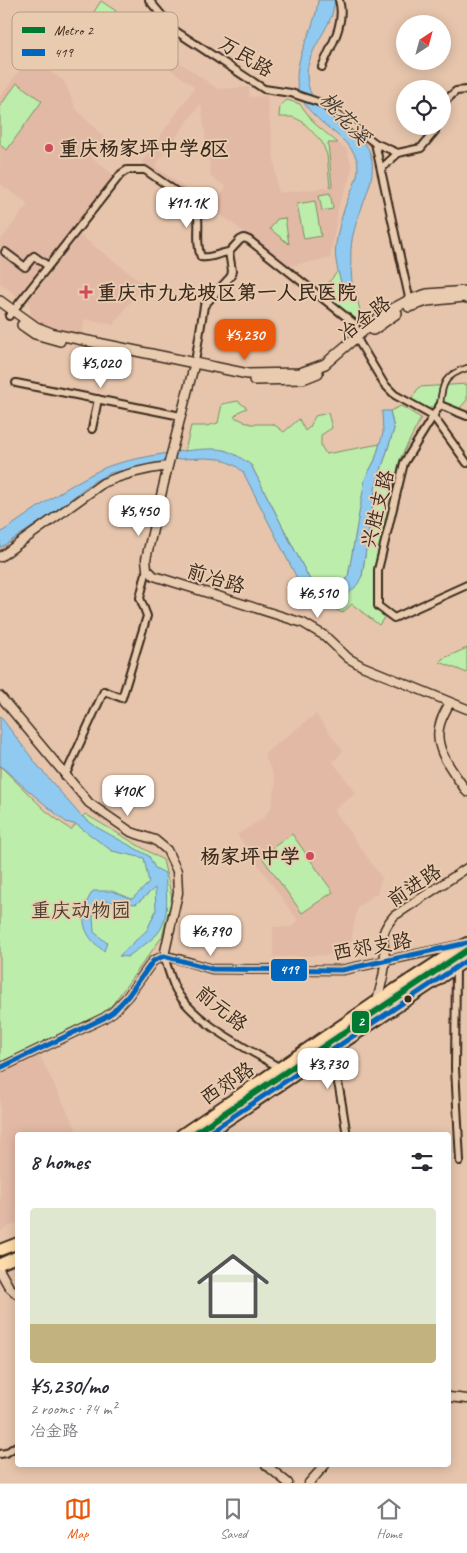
<!DOCTYPE html>
<meta charset="utf-8">
<style>
body{margin:0;font-family:Caveat,"LXGW WenKai TC",sans-serif;background:#f7f7f7;color:#2b2b33;height:100vh;display:flex;flex-direction:column;font-size:19px;white-space:nowrap}
*{box-sizing:border-box;margin:0}
p{font-size:16px;color:#7c7c81}
.icon{flex:none;width:28px;height:28px;fill:none;stroke:currentColor;stroke-width:2;stroke-linecap:round;stroke-linejoin:round}
.map{position:relative;flex:1;overflow:hidden}
.panel{position:absolute;left:15px;top:1132px;width:436px;height:335px;display:flex;flex-direction:column;background:#fff;border-radius:5px;box-shadow:0 2px 12px #0003}
.panel>*{flex:none}
.needle{width:32px;rotate:36deg}
.tools{position:absolute;left:396px;top:15px;display:grid;gap:10px}
.tools a{display:grid;place-items:center;width:55px;height:55px;border-radius:50%;background:#fff;box-shadow:0 2px 12px #0003;font-size:25px}
.price{position:absolute;translate:-50% -42px;padding:0 11px;border-radius:10px;background:#fff;color:#222;font-size:16px;line-height:32px;filter:drop-shadow(0 1px 2px #0008)}
.price::after{content:'';position:absolute;left:50%;top:30px;width:15px;height:11px;margin-left:-8px;background:inherit;clip-path:polygon(0 0,100% 0,50% 100%)}
.price.selected{background:#ea580c;color:#fff}
ul{padding:0;list-style:none}
li{display:grid;align-content:center;gap:10px;height:265px;padding:0 15px}
li+li{border-top:1px solid #e1e1e2}
li span{display:grid;place-items:center;height:155px;border-radius:5px;color:#555}
li>.icon{margin-inline-start:auto}
span .icon{width:90px;height:90px;fill:#fffc;stroke-width:1}
li b{font-size:21px}
h2{display:flex;justify-content:space-between;align-items:center;height:60px;padding:0 15px;font-size:21px}
.menu{display:flex;justify-content:space-around;align-items:center;height:70px;border-top:1px solid #e1e1e2;background:#fff;font-size:14px;color:#7c7c81}
.menu a{display:grid;justify-items:center;gap:2px}
.menu .selected{color:#ea580c}
.map>svg:first-child{display:block}
</style>
<div class="map">
<svg width="467" height="1483" viewBox="0 0 467 1483">
<rect width="100%" height="100%" fill="#e7c5ac"/>
<filter id="ink" filterUnits="userSpaceOnUse"><feTurbulence type="fractalNoise" baseFrequency=".02" numOctaves="2"/><feDisplacementMap in="SourceGraphic" scale="10" xChannelSelector="R" yChannelSelector="G"/><feConvolveMatrix kernelMatrix="1 2 1 2 8 2 1 2 1" color-interpolation-filters="sRGB"/></filter>
<g filter="url(#ink)">
<!-- built -->
<path fill="#e2b9a5" fill-rule="evenodd" d="M149,41l69,48 31,-2 1,10 17,-1 11,97 54,-6 -4,-44h10l8,5 6,18 -2,11 -11,28 -9,53 -41,8 -77,-58 -11,16 -1,22 17,13 -14,5 -9,-7 -1,-49 -50,-35 -1,-11 53,-75 -52,-37zM201,103l10,74 15,10 -14,20 -57,-41z
M29,57l35,24 12,28 30,30 -14,19 23,18 -97,121 -18,-14v-42l28,-37 -28,-20v-87z
M80,235l64,49 -31,41 -28,-6 -4,18 -25,-5 -25,-13 -2,-19z
M316,714l27,37 -10,11 23,31 -22,17 48,68 -5,15 -19,14 -6,27v20l-79,3v-30h18l7,-6 -61,-86 26,-17 8,-10 5,-25 -2,-7 -10,-22z
M39,1054l40,81h-61l-1,88 -17,8v-158z"/>
<!-- green -->
<path fill="#bdedab" stroke="#7c8c64" d="M101,1l15,10 -16,23 -14,-10z
M17,83l25,18 -35,49 -7,-5v-39z
M287,100l13,4 15,20 23,19h-10l4,44h-2l-3,-32 -5,-13 -19,-20 -10,-5h-14l1,-11z
M330,193l3,16 -11,2 -3,-16z
M315,201l6,35 -17,3 -7,-35z
M285,218l4,26 -19,-15 7,-10z
M338,271l6,20 11,-2 6,26 -7,6 -34,-28z
M467,384v16l-8,9c-13,-6 -20,-8 -32,1l-16,-10 8,-13z
M238,401l9,7 -7,3 -6,6 17,7h22l11,8 15,-13 6,12 5,-4 5,-11 13,-3 4,15 -11,7v11l5,8 54,-10 -5,16 -9,17 -18,100 -5,10c-15,5 -21,4 -33,-7l-59,-115 -66,-14 6,-25h16l11,-3 4,-19z
M401,406l20,12 -21,41 -26,109v39l11,9 -6,9 -27,-21 -10,9 -15,-9v-4l4,1 31,-25 13,-87 19,-60 -4,-18z
M467,648v25l-27,-11 2,-3z
M0,766l46,45 25,19 14,-16 78,46 9,38 -10,39 -50,68 -11,9 -101,49z
M292,834l41,58 -31,21 -41,-57z"/>
<!-- water -->
<path fill="#91caf0" stroke="#6f8a9c" d="M318,0h17c-1,5 -2,10 -3,15 -7,18 -25,40 -25,59 0,49 61,49 65,87 3,23 -13,48 -18,70 -5,17 -3,35 -2,53l-10,2c-2,-8 -5,-17 -6,-26 -3,-13 5,-42 10,-56 4,-11 12,-24 12,-36 1,-31 -53,-44 -60,-80 -6,-31 18,-58 20,-88z
M382,411h8l4,18 -19,60 -13,87c-2,3 -3,7 -6,10 -8,11 -27,18 -39,12 -7,-3 -13,-10 -18,-16l-56,-110 -7,-6 -15,-7 -16,-1 -26,1 -69,14 -17,9 -47,36 -46,30v-15c34,-22 67,-48 104,-65 20,-9 100,-23 120,-18 10,3 19,9 27,15l59,115c11,10 19,12 33,7l5,-10 17,-98 10,-19 8,-27z
M0,716l38,50 42,49 18,13 51,28 6,12 10,5c1,19 6,47 -9,62 -8,8 -19,15 -29,22l-8,-1 28,-26 9,-20 -1,-22 -19,16 -32,-3 -11,15 1,16 13,11 -3,8c-22,-15 -27,-37 -11,-60h19l20,8 17,-16 -5,-25 -32,-7 -35,-26 -11,-3 -42,-35 -24,-22z"/>
<g fill="none" stroke-linecap="round" stroke-linejoin="round">
<defs>
<path id="pedestrian" d="M440,405c2,-22 5,-30 27,-37"/>
<path id="minor" d="M149,0l25,30 90,59 27,4 30,10 54,40 23,10 23,-5 14,-17 1,-5
M322,67c9,-21 24,-44 17,-67
M442,104l14,-13 11,-1
M375,143l35,159
M382,168l16,-15
M5,252l20,15 9,-11 14,10
M9,316l112,-142 6,-4h18l49,34c9,16 0,36 7,53 9,2 18,-4 28,-5
M195,362l9,-56 27,-30 1,-5 -3,-19 11,-12 4,-2 5,2 106,84 4,18 25,42 11,11 38,21 34,47
M16,383l165,33
M467,416l-27,-11 -36,58 -26,107v36l16,12 73,-33
M92,429l6,-30
M65,776l39,-85 18,7 25,-82 -7,-18 7,-29
M164,956c3,10 6,20 10,30 15,34 74,63 106,82
M456,968l-1,100 5,93
M321,1039c18,27 20,64 26,96
M0,1454l6,-1 12,-8"/>
<path id="tertiary" d="M195,362l-27,104 -22,93 1,10 7,7 149,47 22,13 23,22 14,8 105,43
M0,557l103,-74c21,-9 42,-14 65,-17
M0,696l89,107 42,29 24,8 12,10 10,21 1,22 -14,63
M450,702c-3,7 -8,14 -10,22 -8,25 14,48 27,68
M377,1001c3,-13 8,-27 8,-40 0,-22 -8,-25 9,-45l73,-48
M0,1068l104,-50 9,-6 15,-16 25,-35 11,-5 14,3 34,10 130,1 118,-25
M0,1271l9,16 9,8
M449,1397l18,2
M266,1465l22,18
M309,1483l16,-18"/>
<path id="secondary" d="M0,301l36,26 18,7 194,40 52,-1 25,-9 58,-50 26,-14 18,-6 40,-3
M409,307l18,-6 37,-4 3,1
M22,325l13,9 25,7
M373,330l24,-17
M254,380l49,-1 15,-6"/>
<path id="primary" d="M181,1135l196,-134 90,-58
M205,1135l262,-175
M0,1250l18,-7
M0,1264l18,-8"/>
</defs>
<!-- pedestrian casing -->
<use href="#pedestrian" stroke="#3b2a1e" stroke-width="8"/>
<!-- minor casing -->
<use href="#minor" stroke="#3b2a1e" stroke-width="10"/>
<!-- tertiary casing -->
<use href="#tertiary" stroke="#3b2a1e" stroke-width="11"/>
<!-- secondary casing -->
<use href="#secondary" stroke="#3b2a1e" stroke-width="12"/>
<!-- primary casing -->
<use href="#primary" stroke="#3b2a1e" stroke-width="14"/>
<!-- pedestrian -->
<use href="#pedestrian" stroke="#e9ccb0" stroke-width="4.5"/>
<!-- minor -->
<use href="#minor" stroke="#e9ccb0" stroke-width="6"/>
<!-- tertiary -->
<use href="#tertiary" stroke="#e9ccb0" stroke-width="8"/>
<!-- secondary -->
<use href="#secondary" stroke="#e9ccb0" stroke-width="9"/>
<!-- primary -->
<use href="#primary" stroke="#fedbac" stroke-width="10"/>
<defs>
<path id="bus-1" d="M0,1068l104,-50 9,-6 15,-16 25,-35 11,-5 48,13 130,1 125,-27
M205,1135l262,-175"/>
</defs>
<!-- bus-1 casing -->
<use href="#bus-1" stroke="#e9ccb0" stroke-width="9"/>
<!-- bus-1 -->
<use href="#bus-1" stroke="#0065bd" stroke-width="5"/>
<defs>
<path id="metro-1" d="M192,1135l275,-185"/>
</defs>
<!-- metro-1 casing -->
<use href="#metro-1" stroke="#e9ccb0" stroke-width="10"/>
<!-- metro-1 -->
<use href="#metro-1" stroke="#007a33" stroke-width="6"/>
</g>
</g>
<!-- markers -->
<g fill="#d1495b" stroke="#e9ccb0" stroke-width="2">
<circle cx="49" cy="148" r="5"/>
<path d="M83.5 284.5h5v5h5v5h-5v5h-5v-5h-5v-5h5z"/>
<circle cx="310" cy="856" r="5"/>
</g>
<circle fill="#3b2a1e" stroke="#e9ccb0" stroke-width="2" cx="408" cy="999" r="4.5"/>
<g text-anchor="middle" stroke-width="4" stroke-linejoin="round" paint-order="stroke">
<!-- street labels -->
<g font-size="20" fill="#3b2a1e" stroke="#e9ccb0">
<text transform="translate(246 56) rotate(31)" y="7">万民路</text>
<text transform="translate(364 318) rotate(-37)" y="7">冶金路</text>
<text transform="translate(377 509) rotate(-76)" y="7">兴胜支路</text>
<text transform="translate(216 578) rotate(17)" y="7">前冶路</text>
<text transform="translate(414 885) rotate(-34)" y="7">前进路</text>
<text transform="translate(372 946) rotate(-10)" y="7">西郊支路</text>
<text transform="translate(222 1008) rotate(39)" y="7">前元路</text>
<text transform="translate(227 1083) rotate(-34)" y="7">西郊路</text>
</g>
<!-- poi labels -->
<g font-size="20" font-weight="bold" fill="#3b2a1e" stroke="#e9ccb0" text-anchor="start">
<text x="59" y="155">重庆杨家坪中学B区</text>
<text x="97" y="299">重庆市九龙坡区第一人民医院</text>
<text x="300" y="863" text-anchor="end">杨家坪中学</text>
</g>
<!-- park labels -->
<g font-size="20" fill="#483e2c" stroke="#e9ccb0">
<text x="81" y="917">重庆动物园</text>
</g>
<!-- water labels -->
<g font-size="21" font-style="italic" fill="#443a33" stroke="#e9ccb0">
<text transform="translate(345 118) rotate(47)" y="7">桃花溪</text>
</g>
</g>
<!-- legend -->
<rect x="12" y="12" width="166" height="58" rx="8" fill="#e9ccb0" stroke="#b59b84" stroke-width="1"/>
<rect x="22" y="27" width="23" height="6" fill="#007a33"/>
<rect x="22" y="49" width="23" height="7" fill="#0065bd"/>
<g font-size="14" fill="#3b2a1e">
<text x="54" y="35">Metro 2</text>
<text x="54" y="57">419</text>
</g>
<g stroke="#e9ccb0" stroke-width="2">
<rect x="270" y="958" width="38" height="24" rx="5" fill="#0065bd"/>
<rect x="351" y="1010" width="19" height="24" rx="5" fill="#007a33"/>
</g>
<g font-size="14" text-anchor="middle" font-weight="bold" fill="#fff">
<text x="289" y="974">419</text>
<text x="361" y="1026">2</text>
</g>
</svg>
<div class="tools">
<a><svg class="needle" viewBox="-14 -14 28 28"><path d="M0-13l5 13h-10z" fill="#e53935"/><path d="M0 13l5-13h-10z" fill="#7c7c81"/></svg></a>
<a><svg class="icon" aria-label="locate" viewBox="0 0 24 24"><circle cx="12" cy="12" r="6"/><path d="M12 2v4M12 18v4M2 12h4M18 12h4"/></svg></a>
</div>
<b class="price" style="left:187px;top:229px">¥11.1K</b>
<b class="price selected" style="left:245px;top:361px">¥5,230</b>
<b class="price" style="left:101px;top:389px">¥5,020</b>
<b class="price" style="left:139px;top:537px">¥5,450</b>
<b class="price" style="left:318px;top:619px">¥6,510</b>
<b class="price" style="left:128px;top:817px">¥10K</b>
<b class="price" style="left:211px;top:957px">¥6,790</b>
<b class="price" style="left:328px;top:1090px">¥3,730</b>
<section class="panel">
<h2>8 homes<svg class="icon" aria-label="filters" viewBox="0 0 24 24"><path d="M4 7h16M4 17h16"/><circle cx="9" cy="7" r="2"/><circle cx="15" cy="17" r="2"/></svg></h2>
<ul>
<li><span style="background:linear-gradient(#dfe7d0 75%,#c2b280 0)"><svg class="icon" aria-label="home" viewBox="0 0 24 24"><path d="M3 11l9-7 9 7M6 9v11h12V9"/></svg></span><div><b>¥5,230/mo</b><p>2 rooms · 74 m²</p><p>冶金路</p></div></li>
</ul>
</section>
</div>
<nav class="menu">
<a class="selected"><svg class="icon" aria-label="map" viewBox="0 0 24 24"><path d="M3 6l6-2 6 2 6-2v14l-6 2-6-2-6 2zM9 4v14M15 6v14"/></svg>Map</a>
<a><svg class="icon" aria-label="saved" viewBox="0 0 24 24"><path d="M7 4h10v16l-5-4-5 4z"/></svg>Saved</a>
<a><svg class="icon" aria-label="home" viewBox="0 0 24 24"><path d="M3 11l9-7 9 7M6 9v11h12V9"/></svg>Home</a>
</nav>
